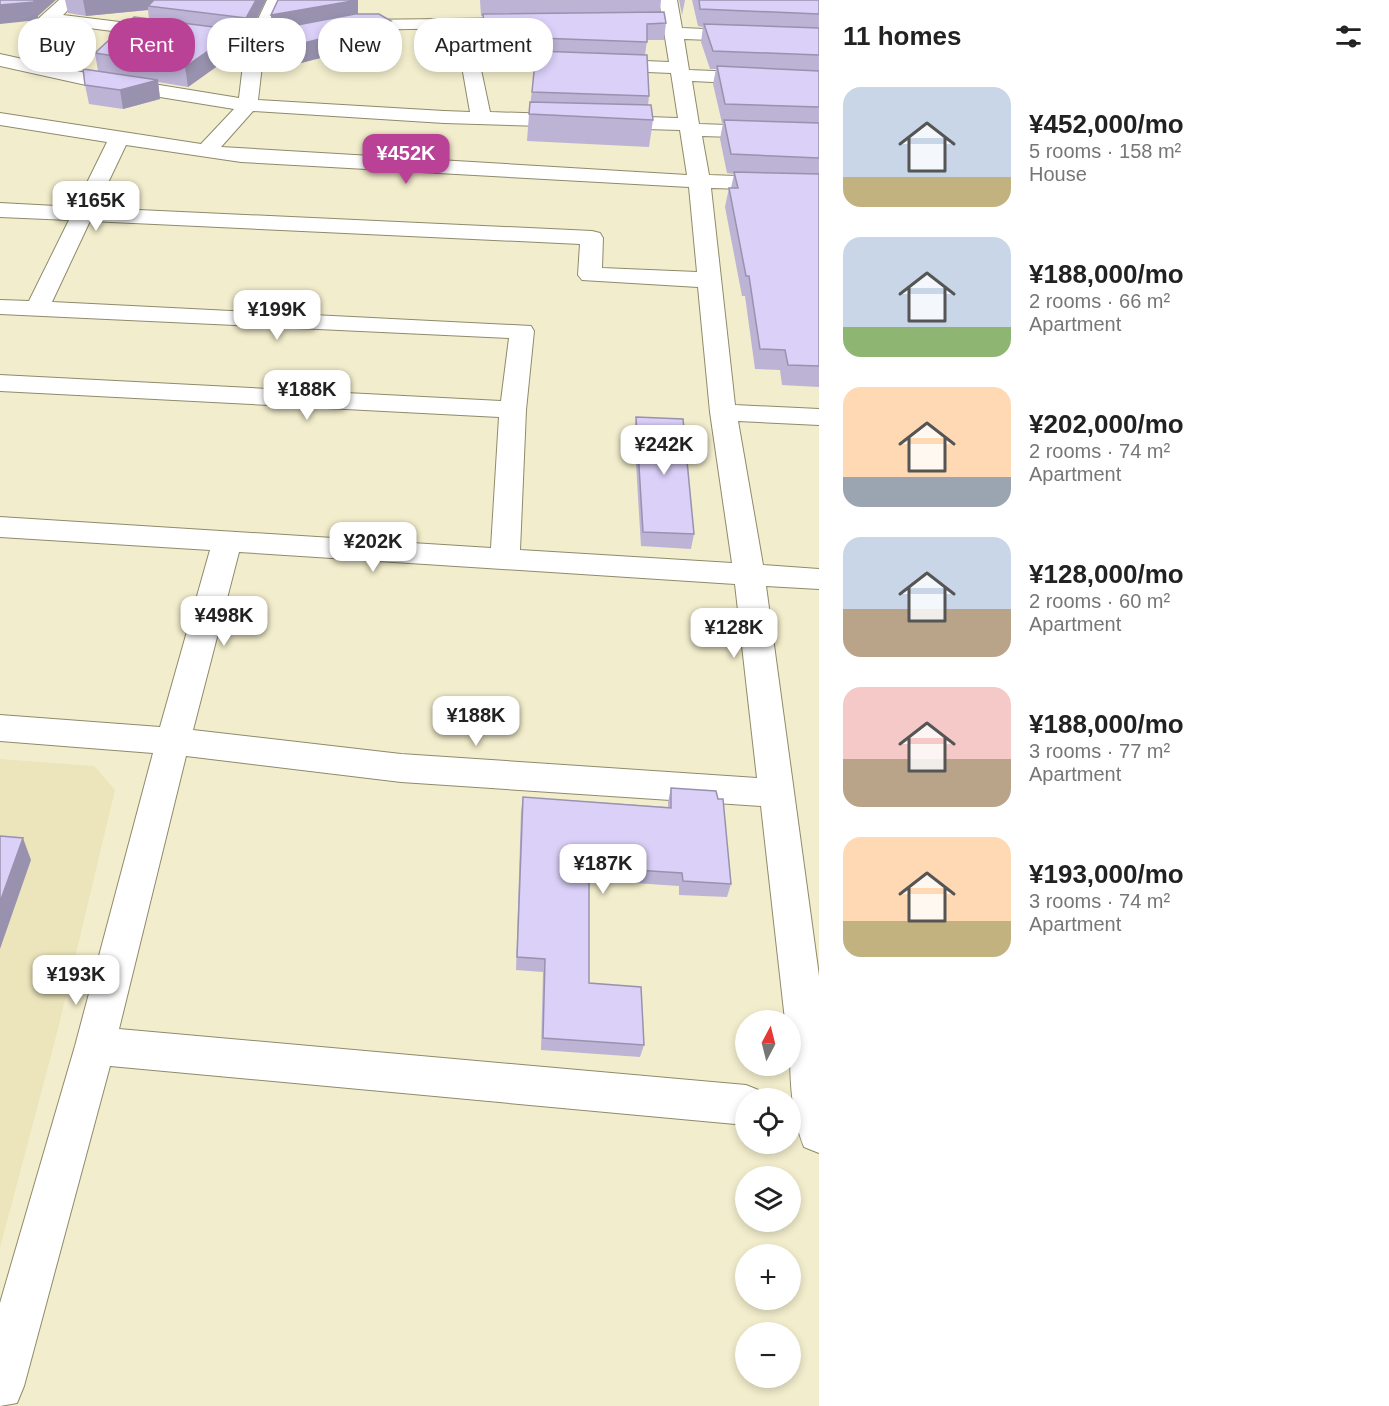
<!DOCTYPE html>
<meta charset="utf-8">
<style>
body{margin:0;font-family:Arial,sans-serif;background:#f6f6f6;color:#222;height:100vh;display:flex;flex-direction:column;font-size:22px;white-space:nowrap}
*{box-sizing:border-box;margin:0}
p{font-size:20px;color:#767676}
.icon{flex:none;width:33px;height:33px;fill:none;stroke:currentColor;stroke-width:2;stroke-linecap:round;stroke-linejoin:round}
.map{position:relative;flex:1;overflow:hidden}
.drawer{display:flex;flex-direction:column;background:#fff;width:570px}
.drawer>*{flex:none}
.guide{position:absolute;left:18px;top:18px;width:570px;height:54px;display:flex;gap:12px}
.needle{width:39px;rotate:7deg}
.fabs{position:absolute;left:735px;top:1010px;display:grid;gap:12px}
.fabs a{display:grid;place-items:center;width:66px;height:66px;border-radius:50%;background:#fff;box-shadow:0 3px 9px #0003;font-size:30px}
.price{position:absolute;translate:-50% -51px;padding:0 14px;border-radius:12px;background:#fff;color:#222;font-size:20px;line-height:39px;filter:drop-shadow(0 2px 3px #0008)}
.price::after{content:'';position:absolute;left:50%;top:36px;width:18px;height:14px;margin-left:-9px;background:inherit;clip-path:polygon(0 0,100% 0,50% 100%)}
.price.current{background:#b94297;color:#fff}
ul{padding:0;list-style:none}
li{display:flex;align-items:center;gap:18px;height:150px;padding:0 24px}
li span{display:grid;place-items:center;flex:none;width:168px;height:120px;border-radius:18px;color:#555}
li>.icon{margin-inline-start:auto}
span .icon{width:72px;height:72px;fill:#fffc;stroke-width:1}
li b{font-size:26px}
h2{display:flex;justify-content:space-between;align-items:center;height:72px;padding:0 24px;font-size:26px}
.chip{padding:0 21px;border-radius:24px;background:#fff;box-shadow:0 3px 9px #0003;font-size:21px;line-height:54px}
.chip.current{background:#b94297;color:#fff}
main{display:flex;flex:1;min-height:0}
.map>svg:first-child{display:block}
</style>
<main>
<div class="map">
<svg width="819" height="1406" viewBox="0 0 819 1406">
<rect width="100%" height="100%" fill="#f2edcc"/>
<!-- built -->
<path fill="#ece5bc" d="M0,759l94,7 21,24 -57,239 -58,219z"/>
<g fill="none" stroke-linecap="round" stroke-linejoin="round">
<defs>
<path id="minor" d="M59,0h19l-15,15 186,23 18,-38h18l-17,36 87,-16 180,-2 3,4 -3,4 -6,1 -174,3 -91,18 -6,52 186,11 26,1 -13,-74 9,-5 9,5 3,16 191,8 -10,-62h18l5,28 137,6v10l-135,-5 5,31 130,5v12l-127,-6 7,43 120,4v12l-117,-4 7,39 110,4v12l-108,-3 24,217 84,4v16l-81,-4 25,144 56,4v20l-53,-3 53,390v177l-15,-6c-16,-39 -14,-86 -14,-127h-5l-24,-214 -360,-24 -215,-26 -67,273 627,56 15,6 3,7h-18v27l-636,-59 -86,320 -7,17 -17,3v-103l75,-257 78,-293 -153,-12v-26l160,12 50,-177 -210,-13v-20l491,31 8,-131 -499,-26v-16l501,26 8,-63 -509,-24v-14l29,1 40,-81 -69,-3v-14l75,4 32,-65 -107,-17v-12l201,31 33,-35 -148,-24 -86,-19v-12l86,19 153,25 6,-50 -203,-26 -3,-4zM480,65l191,8 7,45 -188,-6zM253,111l191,12 236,7 7,45 -466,-28zM126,145l115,17 448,25 8,85 -95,-4 1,-30 -3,-5 -8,-2 -496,-23zM90,221l490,23 -2,31 4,5 116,7 12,125 22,151 -212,-13 6,-140 8,-79 -3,-5 -479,-24zM239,552l496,32 22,194 -356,-24 -208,-24z"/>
</defs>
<!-- minor casing -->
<use href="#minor" stroke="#8f8a6b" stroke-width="2"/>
<!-- minor -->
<use href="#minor" fill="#fff" fill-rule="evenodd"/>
</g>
<!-- wall -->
<path fill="#bcb3d5" d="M65,0h201l-18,36 -10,-2 2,16 -52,37 -30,-5 2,17 -37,10 -34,-5 -4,-19 13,-14 -3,-18 54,-34 -1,-9 -62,6 -18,-3z
M358,0v14l33,26 -98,25 -21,-16 -1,-34z
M480,0h181l-1,12 6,11 -2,17h-17l-2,15 4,41 -1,9 5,15 -4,27 -122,-6 2,-27 9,-71 -54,-2 -1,-10v-15h-2z
M679,0h6l-3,15z
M692,0h127v387l-37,-2 -2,-15 -25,-1 -10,-73h-3l-17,-89 4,-19h2l3,-14 -7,-1 -7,-34 3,-16h-1l-9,-39 3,-15h-6l-9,-27 2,-15 -5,-1z
M636,417l58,117 -3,15 -50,-3 -7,-115z
M671,788l60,96 -4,13 -48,-2v-9l-90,-6v103l55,62 -4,12 -99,-7 2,-78 -27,-2 5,-159 2,-14 145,10v-5z"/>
<!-- shaded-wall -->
<path fill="#9992ae" d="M34,0h22l-18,16v4l-38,4v-19z
M83,0h82l-17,6v4l-62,6z
M256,0h10l-18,36 -2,-18z
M358,0v18l-86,13 -1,-16z
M391,21v19l-98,25 -1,-19z
M238,30l2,20 -52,37 -3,-20z
M158,80l2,19 -37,10 -3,-19z
M23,838l8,22 -31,89v-47z"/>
<!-- building -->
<path fill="#dbd0f8" stroke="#9992ae" stroke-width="1.5" d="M0,0h34v2l-34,3z
M154,0h102l-10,18 -98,-12z
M278,0h80l-87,15z
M699,0h120v14l-119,-5z
M664,12l2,11 -19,1v18l-109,-4 1,-12 -55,-1 -1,-11z
M355,14h24l12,7 -99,25 -21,-16z
M134,17l104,13 -53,37 -90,-14z
M704,24l115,4v27l-106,-4z
M536,51l111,4 2,41 -117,-4z
M717,66l102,5v36l-94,-3z
M83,69l75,11 -38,10 -35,-5z
M530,102l121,3 2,15 -124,-6z
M724,120l95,3v35l-88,-4z
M734,172l85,2v192l-31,-1 -3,-15 -25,-1 -11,-73h-3l-17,-88h9z
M636,417l47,2 11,115 -51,-2z
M671,788l45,3 2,8h5l8,85 -48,-3 -1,-8 -93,-6v116l52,4 3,58 -101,-7 2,-79 -28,-2 6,-160 148,11z
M0,836l23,2 -23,64z"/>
</svg>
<div class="fabs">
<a><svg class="needle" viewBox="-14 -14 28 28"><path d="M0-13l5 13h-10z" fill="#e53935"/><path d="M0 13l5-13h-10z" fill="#767676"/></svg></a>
<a><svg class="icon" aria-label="locate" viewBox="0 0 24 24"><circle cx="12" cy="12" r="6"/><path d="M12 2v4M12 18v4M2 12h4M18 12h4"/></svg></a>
<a><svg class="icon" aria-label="layers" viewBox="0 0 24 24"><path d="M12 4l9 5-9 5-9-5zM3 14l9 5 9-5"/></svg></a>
<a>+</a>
<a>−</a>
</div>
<b class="price current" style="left:406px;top:185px">¥452K</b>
<b class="price" style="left:96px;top:232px">¥165K</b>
<b class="price" style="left:277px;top:341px">¥199K</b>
<b class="price" style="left:307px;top:421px">¥188K</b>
<b class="price" style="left:664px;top:476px">¥242K</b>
<b class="price" style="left:373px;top:573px">¥202K</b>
<b class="price" style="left:224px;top:647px">¥498K</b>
<b class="price" style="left:734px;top:659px">¥128K</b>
<b class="price" style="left:476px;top:747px">¥188K</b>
<b class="price" style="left:603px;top:895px">¥187K</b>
<b class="price" style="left:76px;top:1006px">¥193K</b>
<div class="guide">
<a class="chip">Buy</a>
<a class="chip current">Rent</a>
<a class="chip">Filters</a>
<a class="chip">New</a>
<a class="chip">Apartment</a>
</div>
</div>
<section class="drawer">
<h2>11 homes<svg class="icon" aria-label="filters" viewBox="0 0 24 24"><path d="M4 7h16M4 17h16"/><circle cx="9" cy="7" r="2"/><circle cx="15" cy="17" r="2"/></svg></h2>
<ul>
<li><span style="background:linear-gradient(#c9d6e8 75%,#c2b280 0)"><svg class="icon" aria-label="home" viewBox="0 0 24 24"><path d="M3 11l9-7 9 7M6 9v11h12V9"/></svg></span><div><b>¥452,000/mo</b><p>5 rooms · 158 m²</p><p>House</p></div></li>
<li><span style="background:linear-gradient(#c9d6e8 75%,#8fb573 0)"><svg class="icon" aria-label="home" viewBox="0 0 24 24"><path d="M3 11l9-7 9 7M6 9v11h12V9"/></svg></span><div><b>¥188,000/mo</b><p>2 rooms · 66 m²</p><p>Apartment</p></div></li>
<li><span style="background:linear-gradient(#ffd9b3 75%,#9aa5b1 0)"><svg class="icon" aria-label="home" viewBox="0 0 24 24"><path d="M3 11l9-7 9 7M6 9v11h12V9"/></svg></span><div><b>¥202,000/mo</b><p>2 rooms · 74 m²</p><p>Apartment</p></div></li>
<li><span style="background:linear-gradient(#c9d6e8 60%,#b9a48a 0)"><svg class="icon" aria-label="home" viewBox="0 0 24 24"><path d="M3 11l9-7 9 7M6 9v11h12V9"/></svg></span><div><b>¥128,000/mo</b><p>2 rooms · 60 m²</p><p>Apartment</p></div></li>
<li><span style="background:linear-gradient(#f6c9c9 60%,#b9a48a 0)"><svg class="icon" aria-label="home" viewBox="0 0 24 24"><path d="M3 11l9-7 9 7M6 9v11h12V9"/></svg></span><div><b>¥188,000/mo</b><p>3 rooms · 77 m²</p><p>Apartment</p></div></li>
<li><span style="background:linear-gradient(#ffd9b3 70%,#c2b280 0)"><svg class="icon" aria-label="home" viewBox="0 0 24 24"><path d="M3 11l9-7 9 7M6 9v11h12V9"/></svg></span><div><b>¥193,000/mo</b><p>3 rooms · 74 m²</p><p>Apartment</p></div></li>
</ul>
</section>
</main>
